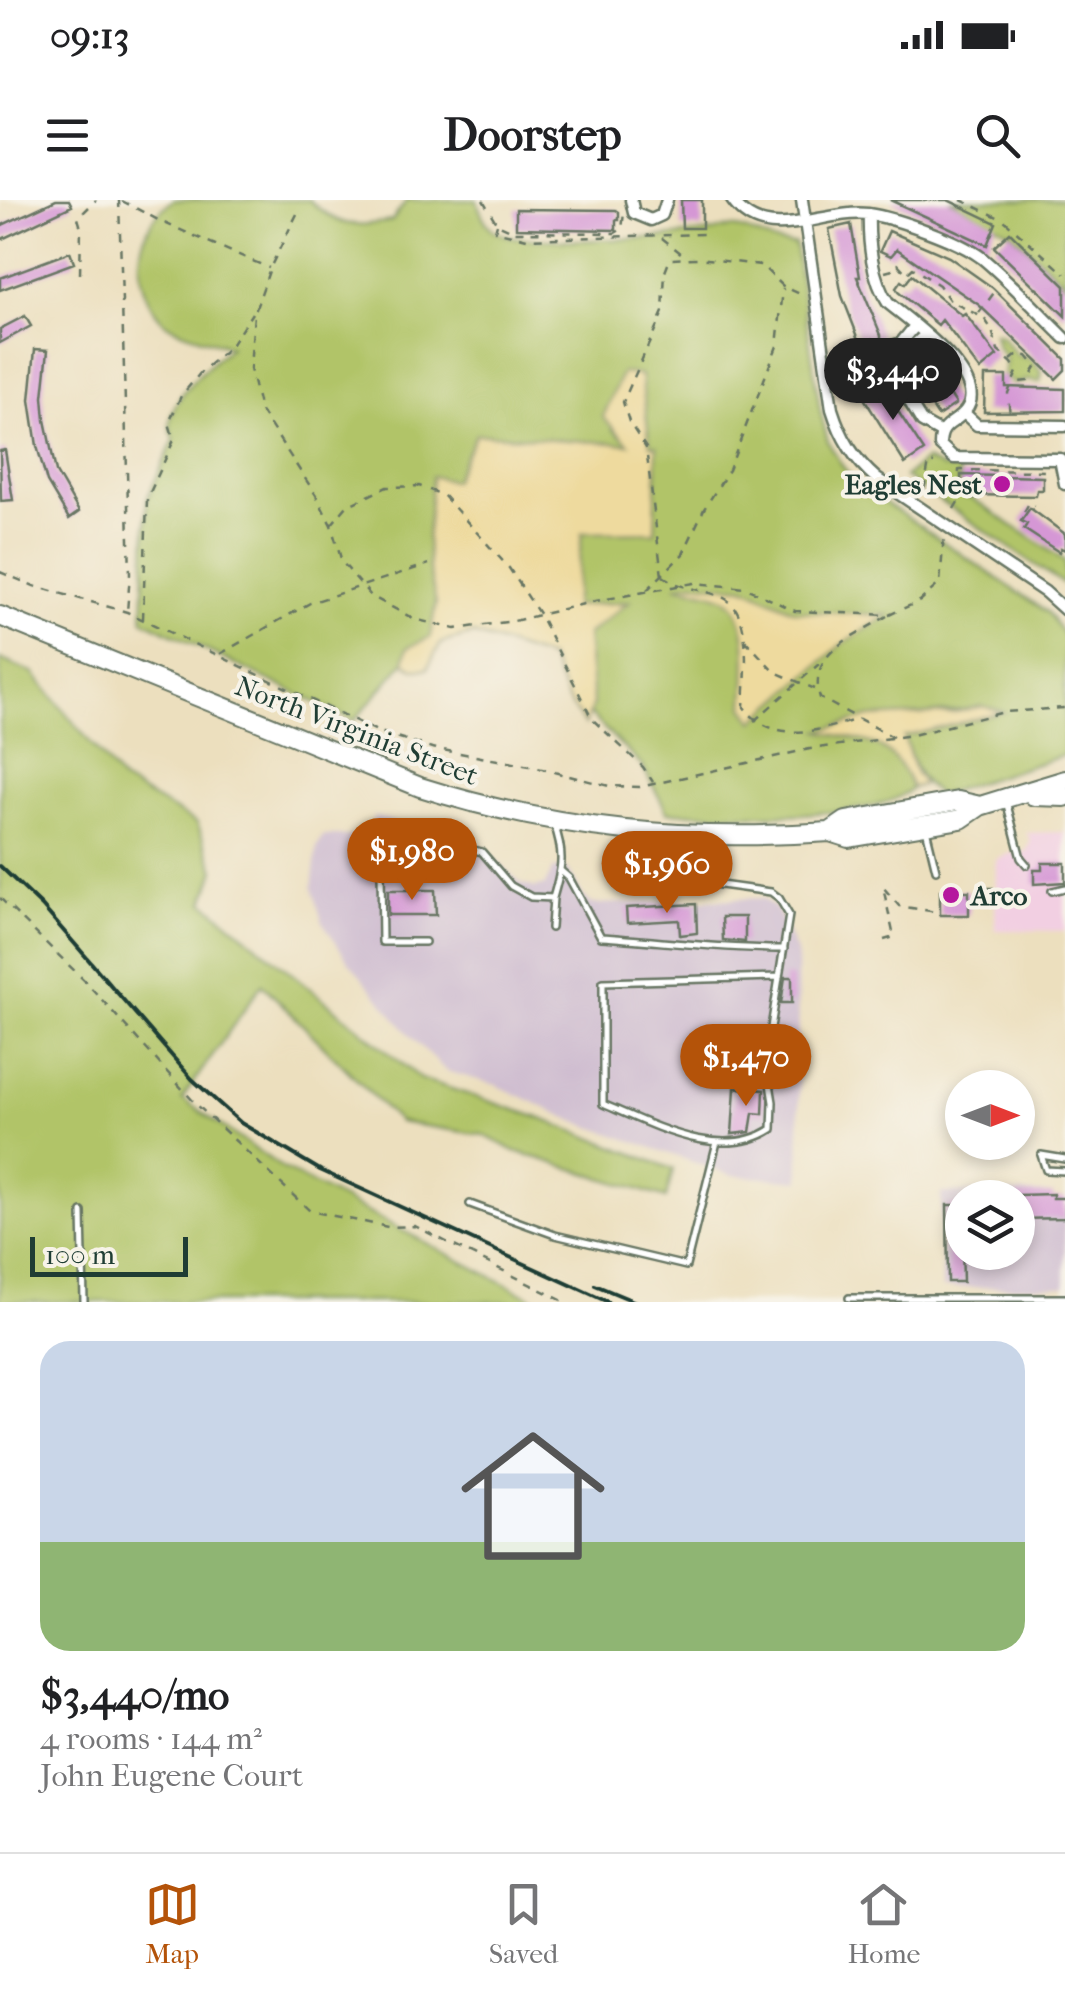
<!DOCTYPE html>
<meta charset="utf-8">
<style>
body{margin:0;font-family:"IM FELL French Canon",serif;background:#f6f6f6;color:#202124;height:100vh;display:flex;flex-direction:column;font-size:38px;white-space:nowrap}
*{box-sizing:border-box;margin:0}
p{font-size:32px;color:#757577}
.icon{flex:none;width:55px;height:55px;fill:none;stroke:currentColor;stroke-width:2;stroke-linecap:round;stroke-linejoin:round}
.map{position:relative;height:1102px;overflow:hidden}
.side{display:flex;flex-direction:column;background:#fff;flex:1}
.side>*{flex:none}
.needle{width:65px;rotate:90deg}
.fabs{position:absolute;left:945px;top:870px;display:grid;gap:20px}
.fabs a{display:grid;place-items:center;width:90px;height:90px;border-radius:50%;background:#fff;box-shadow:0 5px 15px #0003;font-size:50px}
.scale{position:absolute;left:30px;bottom:25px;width:158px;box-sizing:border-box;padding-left:10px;border:5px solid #1f3d34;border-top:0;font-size:28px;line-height:35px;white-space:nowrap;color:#1f3d34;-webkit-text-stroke:8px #f7f3e8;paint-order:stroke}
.price{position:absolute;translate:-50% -85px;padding:0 22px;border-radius:35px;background:#b45309;color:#fff;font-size:32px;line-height:65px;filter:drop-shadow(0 2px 5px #0008)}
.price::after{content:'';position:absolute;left:50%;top:60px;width:30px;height:22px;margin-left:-15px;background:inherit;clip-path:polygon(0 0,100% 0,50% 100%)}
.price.active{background:#222;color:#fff}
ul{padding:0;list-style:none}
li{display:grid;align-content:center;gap:20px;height:530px;padding:0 40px}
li+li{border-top:2px solid #e0e0e0}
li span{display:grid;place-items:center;height:310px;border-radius:30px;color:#555}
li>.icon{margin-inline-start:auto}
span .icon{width:180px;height:180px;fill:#fffc;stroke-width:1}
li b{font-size:42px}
.status{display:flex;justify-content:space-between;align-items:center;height:70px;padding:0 50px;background:#fff;direction:ltr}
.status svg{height:28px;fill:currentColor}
header{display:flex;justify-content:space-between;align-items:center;height:130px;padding:0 40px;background:#fff;font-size:45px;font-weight:800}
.tabs{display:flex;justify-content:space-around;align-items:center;height:140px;border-top:2px solid #e0e0e0;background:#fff;font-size:28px;color:#757577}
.tabs a{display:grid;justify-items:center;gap:5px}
.tabs .active{color:#b45309}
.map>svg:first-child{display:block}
</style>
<div class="status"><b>09:13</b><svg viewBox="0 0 49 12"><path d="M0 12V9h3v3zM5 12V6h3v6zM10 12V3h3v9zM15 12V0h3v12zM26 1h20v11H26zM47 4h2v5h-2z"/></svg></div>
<header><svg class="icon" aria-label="menu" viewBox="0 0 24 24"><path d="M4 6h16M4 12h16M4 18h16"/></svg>Doorstep<svg class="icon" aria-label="search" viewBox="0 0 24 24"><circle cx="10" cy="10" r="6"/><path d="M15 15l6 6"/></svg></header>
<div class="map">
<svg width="1065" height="1102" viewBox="0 0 1065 1102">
<rect width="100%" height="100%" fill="#f7f3e8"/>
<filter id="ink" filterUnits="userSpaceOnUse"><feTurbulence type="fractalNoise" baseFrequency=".01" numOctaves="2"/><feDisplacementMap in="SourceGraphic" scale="20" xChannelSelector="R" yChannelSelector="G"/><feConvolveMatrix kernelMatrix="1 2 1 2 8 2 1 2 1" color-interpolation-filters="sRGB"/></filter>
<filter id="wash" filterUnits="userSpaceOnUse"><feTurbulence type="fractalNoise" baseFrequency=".0048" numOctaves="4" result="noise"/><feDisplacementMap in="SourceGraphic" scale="40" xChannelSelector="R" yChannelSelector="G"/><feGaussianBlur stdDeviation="2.25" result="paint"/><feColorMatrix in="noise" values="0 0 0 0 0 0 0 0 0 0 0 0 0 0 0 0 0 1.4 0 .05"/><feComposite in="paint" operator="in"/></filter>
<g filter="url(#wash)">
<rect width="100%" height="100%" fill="#ecdfbe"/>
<!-- built -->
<path fill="#f2cfe2" d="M1065,632v99l-70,-1 1,-70 15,-7 15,-1 5,-12 -5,-7z"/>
<!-- industrial -->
<path fill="#cfbdd0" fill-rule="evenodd" d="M374,616l106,30 41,37 14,5 10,-3 8,-16h15l14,25 10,10 171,-6 15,13 19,43 3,227 -69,-6 -157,-54 -78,-36 -50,-14 -34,-33 -64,-77 -26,-40 -10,-34 5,-40 6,-11h46z
M992,992l61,2v24h12v68l-123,2 -1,-95zM962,998h56v54h-56z"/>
<!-- green -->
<path fill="#b1c468" stroke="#68804e" stroke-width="2.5" d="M173,0h136c30,28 43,27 83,21l15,-21h70c2,11 9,26 19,32 28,15 172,6 209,1 8,0 15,-4 23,-5 22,-2 43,19 67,16l25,166 8,32 13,22 15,19 191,129 18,24v119l-126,40c-23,-16 -25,-33 -35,-58l79,-31c-54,13 -109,5 -161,25 48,13 69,7 90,57 -35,36 -194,26 -245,24l-24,-45 -54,-54 4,-9 -6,-69 40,-33 -53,4 8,-74h73l2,-86h-7l-10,-71 -18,-1 -9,55 18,16 -154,-11 -48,136 7,33 -6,35 -23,10 -3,14 -50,59 -211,-101 4,-121 27,-59c-1,-5 -5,-11 -4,-16 1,-28 40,-60 60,-77 -16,-6 -55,-15 -66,-25 -35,-35 -32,-93 9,-122z
M949,0h116v83l-55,-51z
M994,133l6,2 17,20 14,4 11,13 -2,10 -11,-2 -15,4 -11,-8 3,-18 -9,-11z
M925,260l18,8 16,2v23h7v5h5l94,63v24l-160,-108z
M0,459l33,14 89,108 75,42 18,47 -11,32 217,177 113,37 139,53 -7,29 -151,-47 -32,-16 -84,-13 -137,-138 -80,115 102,70 256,133h-540z"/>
<!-- sand -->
<path fill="#eeda9e" stroke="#868c69" stroke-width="2.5" d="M622,173l19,2 9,70 7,1 -2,86 -73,1 -8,73 55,-4 -42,33 6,69 -8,21 -18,-26 -18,-41 -76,-24 -32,9 -14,26h-13l-10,-7 3,-14 23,-11 6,-34 -7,-33 -2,-33 5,-61 21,5 23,-47 153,10 -26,-27z
M694,383l50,4 51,24 94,4 -47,29 -88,77 -10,-14c1,-29 10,-96 -22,-110 -13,-6 -31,-8 -46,-11z
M983,506l21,6 -100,25 11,34 8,13 -11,4c-21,-50 -44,-45 -92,-57l49,-14 82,-4z"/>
<g id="blocks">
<!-- building -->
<path fill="#d597d5" d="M56,0h13l3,6 -72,34v-14z
M681,0h21v28h-20z
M890,0h58l48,23 -9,22z
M516,9l100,1 3,2v8h-3v10l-100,-2z
M851,24l9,53h-3l24,58v5l-6,2 -2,-3 -13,3 -18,-46 -13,-67z
M889,31l60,26 44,31 72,71v11l-9,9 -77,-74 -82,-56 -6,7 -11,-5z
M1010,32l55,54v30l-71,-69z
M70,52l4,11 -74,27v-12z
M912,75l50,41 3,-2 32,42 -17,14 -38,-50 -4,5 -40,-33 -2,-4 5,-7 4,3z
M25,116l6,10 -31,17v-14z
M35,149l13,1 -5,47 2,23 11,52 23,40 -10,7 -22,-37 -10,-36 -7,-46z
M928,159l28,45 -18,12 -28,-44z
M985,176h21v11l59,2v22l-81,1z
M878,181l46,70 -19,13 -43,-69z
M5,250l8,50 -12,1 -1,-50z
M961,275l82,2v13h-6l-1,6 -68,-1v-5l-7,1z
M1030,308l35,26v16l-4,-2 -2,4 -35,-23 3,-5 -6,-3z
M1042,663h23v19l-31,2v-14h8z
M388,690h47l1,25h-48z
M940,691h29v24h-29z
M696,704l1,29 -17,2 -1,-15 -52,3 -1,-15z
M722,717h23v25l-22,-2z
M785,777h7v26h-11z
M735,888l29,2 -1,24 -10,-1 -3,19 -18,2z
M1053,994v4h12v20l-47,1v-24z
M947,1005h14l2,77h-15z"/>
</g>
</g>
<g filter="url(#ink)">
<use href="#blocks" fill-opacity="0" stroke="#677664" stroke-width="2.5"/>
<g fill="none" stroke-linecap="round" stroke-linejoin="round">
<defs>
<path id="service" d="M1006,601l15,57 6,7
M926,629l10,41
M681,639l1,21 10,21 79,11 8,6 10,17 -23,144 7,43 -1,27c-51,33 -119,-4 -169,-25v-122l176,-5
M425,651l15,-9 42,10 29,34 20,11 22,1c9,-31 12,-43 1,-74
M381,670l1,72h43
M561,671l8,7 32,59c61,4 121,12 183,12
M1052,691l13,-3
M551,728l2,-30
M1041,955l5,15 19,1
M1041,955l24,4
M470,1004l85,31 131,31 31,-124
M82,1012l2,90
M849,1098h216"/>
<path id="minor" d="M631,0l3,13 17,7 11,-5 5,-15
M732,0c33,48 89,9 136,14 28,4 92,27 114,44 29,24 56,54 83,80
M802,0l30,209c9,29 22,50 45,70l168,113 20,18
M869,14c-1,28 3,65 19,89 20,17 103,74 78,107 -11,15 -26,12 -26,35l14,13 106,1 5,25
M828,167l73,-24 14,-17
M829,178l74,-23 22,-20
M898,183l24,39 18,10
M964,213l13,12 88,1"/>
<path id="primary" d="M0,416l420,171c139,44 266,55 410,45l19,6 112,-19 19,-13 85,-26
M1034,596l31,1
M830,632l16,-11 112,-20 22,5"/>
</defs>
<!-- service casing -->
<use href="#service" stroke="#677664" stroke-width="10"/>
<!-- minor casing -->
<use href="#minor" stroke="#677664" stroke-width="15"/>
<!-- primary casing -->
<use href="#primary" stroke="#677664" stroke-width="22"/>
<!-- path -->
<path stroke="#677664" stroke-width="2.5" stroke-dasharray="8 8" stroke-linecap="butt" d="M119,0l11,374 -3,38
M483,0l14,24 18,8 100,1 7,-4 2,-16
M961,0l43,20 61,54
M122,1l40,21 107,46
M297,14l-27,54 -16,46 -4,55 10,41 56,85 15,30 11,37 29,34 43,23 41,10 59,-8 82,-20 98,-18 52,5 49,23 94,4 31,-14 20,-18 4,-48
M497,24l-2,7 32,8 177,-5
M662,38l25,20
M885,72l8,-2 5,-6 9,10 6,-6 26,17 11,16 34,17 8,12 6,21 14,12 5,9 -9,21 2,24
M80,74l1,-46 -3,-10 18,-18
M979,113l17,-23
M1011,160l6,-5 10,1 9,11 -8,14 -12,1
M924,290l5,-28 5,1
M980,298h-14v-5l-8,1 1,-24 91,1
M954,309l8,-14
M1024,312l5,-9 6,3
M331,325l16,-19 40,-19 32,-1 24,9 66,73 31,47 52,104 51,48 10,15
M0,372l34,14 93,26 250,119 55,17 98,18 79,20 31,1 170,-38 103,-14 91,-23 61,-4
M662,376l-16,-128 -17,-26 -6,-20 40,-90 2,-40 5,-13 28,-1 63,7 22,21 21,10
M663,376c19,14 38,12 59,21 32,13 23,81 22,110 28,38 75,24 114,12
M647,390l36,-36 21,-45 25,-39 48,-124 6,-57
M887,416c-33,21 -80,36 -67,82l73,39
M143,419l4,-120 27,-59 -5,-17 12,-27 21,-25 28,-24 22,-34
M745,440l30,32 40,17
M220,454l90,-51 119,-39
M754,521l65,-57
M986,688h10
M0,698l85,83 110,122 115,108 78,16 27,-1 150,76
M884,740l10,-3 -11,-50 16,19 37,6"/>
<!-- service -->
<use href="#service" stroke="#fff" stroke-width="5"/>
<!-- minor -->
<use href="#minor" stroke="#fff" stroke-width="10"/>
<!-- primary -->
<use href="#primary" stroke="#fff" stroke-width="18"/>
<!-- rail -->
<path stroke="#1f3d34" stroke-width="4" d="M0,666l42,40 150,173 49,44 79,47 288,132
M595,1085l41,17"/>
</g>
</g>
<!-- markers -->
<g fill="#b5179e" stroke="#f7f3e8" stroke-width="4">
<circle cx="1002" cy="284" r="10"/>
<circle cx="951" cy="695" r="10"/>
</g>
<g text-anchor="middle" stroke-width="8" stroke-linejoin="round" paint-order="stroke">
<!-- poi labels -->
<g font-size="28" font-weight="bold" fill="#1f3d34" stroke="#f7f3e8" text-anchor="end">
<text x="982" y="294">Eagles Nest</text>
<text x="971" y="705" text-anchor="start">Arco</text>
</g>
<!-- street labels -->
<g font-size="28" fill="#1f3d34" stroke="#f7f3e8">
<text transform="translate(357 530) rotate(21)" y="10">North Virginia Street</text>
</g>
</g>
</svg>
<div class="fabs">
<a><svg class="needle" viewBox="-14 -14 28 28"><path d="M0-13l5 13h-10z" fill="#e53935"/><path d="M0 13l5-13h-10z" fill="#757577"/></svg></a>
<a><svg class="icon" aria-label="layers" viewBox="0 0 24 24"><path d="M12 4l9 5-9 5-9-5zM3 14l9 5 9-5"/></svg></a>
</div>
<div class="scale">100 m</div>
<b class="price active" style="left:893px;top:223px">$3,440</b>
<b class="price" style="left:412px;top:703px">$1,980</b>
<b class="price" style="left:667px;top:716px">$1,960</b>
<b class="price" style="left:746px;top:909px">$1,470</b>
</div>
<section class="side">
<ul>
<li><span style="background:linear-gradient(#c9d6e8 65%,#8fb573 0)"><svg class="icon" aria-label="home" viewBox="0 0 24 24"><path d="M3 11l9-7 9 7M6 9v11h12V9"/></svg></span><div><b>$3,440/mo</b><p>4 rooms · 144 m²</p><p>John Eugene Court</p></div></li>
</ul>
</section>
<nav class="tabs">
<a class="active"><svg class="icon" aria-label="map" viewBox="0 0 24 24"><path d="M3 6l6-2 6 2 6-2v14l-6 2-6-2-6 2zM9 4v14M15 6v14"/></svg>Map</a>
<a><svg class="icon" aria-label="saved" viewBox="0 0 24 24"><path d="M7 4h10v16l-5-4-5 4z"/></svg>Saved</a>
<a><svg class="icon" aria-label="home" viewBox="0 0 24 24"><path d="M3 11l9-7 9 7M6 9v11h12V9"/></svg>Home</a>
</nav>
